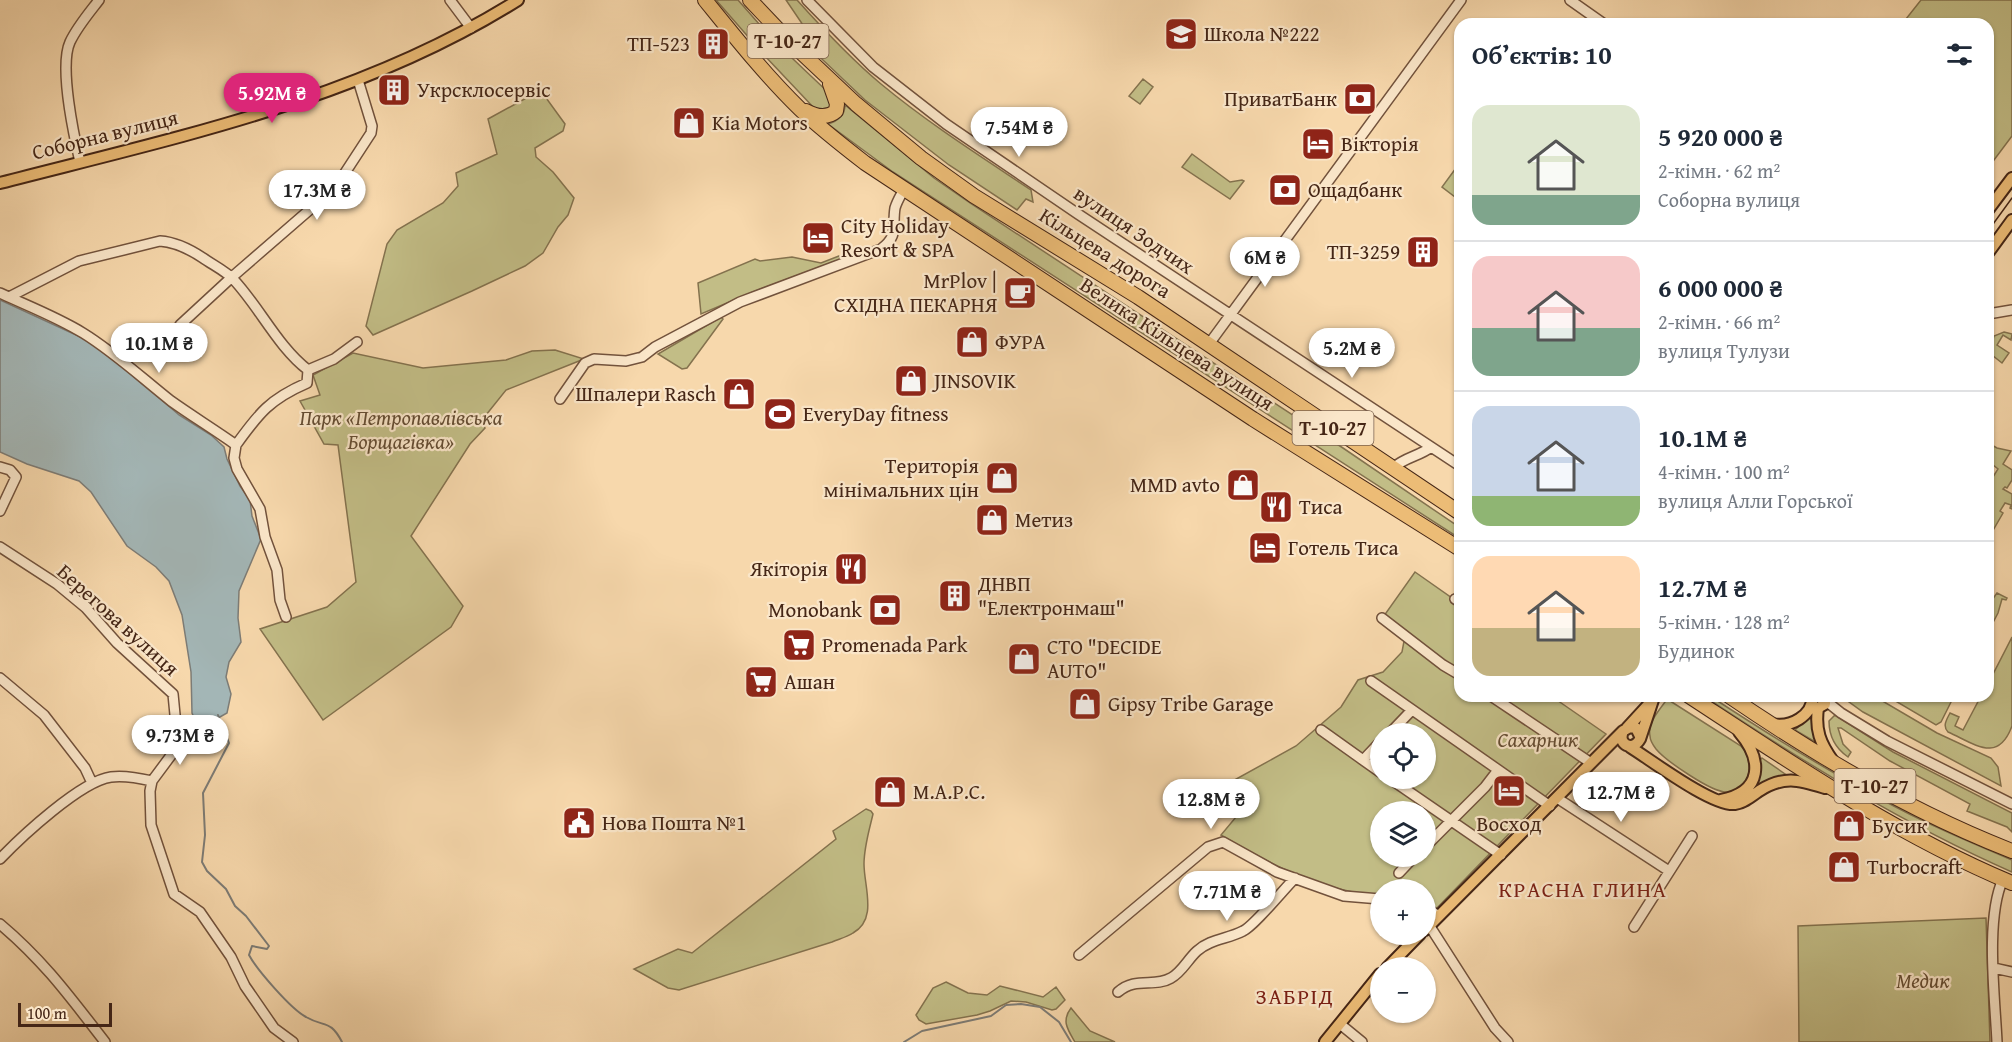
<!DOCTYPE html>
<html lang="uk">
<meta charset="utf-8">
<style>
body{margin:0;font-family:"Gentium Book Plus",serif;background:#f2f2f3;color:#1f2937;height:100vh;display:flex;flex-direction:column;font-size:22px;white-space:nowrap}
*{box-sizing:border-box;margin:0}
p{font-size:20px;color:#747a83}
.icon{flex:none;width:33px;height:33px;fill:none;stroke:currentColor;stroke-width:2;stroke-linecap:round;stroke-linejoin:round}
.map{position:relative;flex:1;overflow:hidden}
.panel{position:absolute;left:1454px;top:18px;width:540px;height:684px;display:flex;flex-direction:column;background:#fff;border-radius:18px;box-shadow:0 2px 4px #0004}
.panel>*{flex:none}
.controls{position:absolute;left:1370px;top:723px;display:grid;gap:12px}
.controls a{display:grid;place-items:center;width:66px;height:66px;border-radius:50%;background:#fff;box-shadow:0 2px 4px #0004;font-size:30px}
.scale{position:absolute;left:18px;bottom:15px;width:94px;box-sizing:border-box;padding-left:6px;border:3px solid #452616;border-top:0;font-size:16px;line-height:21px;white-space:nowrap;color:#452616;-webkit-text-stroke:4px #fae6c9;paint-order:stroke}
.price{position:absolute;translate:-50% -51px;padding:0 14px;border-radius:21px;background:#fff;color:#222;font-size:20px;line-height:39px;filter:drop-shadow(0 2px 3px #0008)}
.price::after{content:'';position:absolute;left:50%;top:36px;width:18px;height:14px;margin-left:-9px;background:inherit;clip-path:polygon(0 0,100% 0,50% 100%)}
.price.active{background:#db2777;color:#fff}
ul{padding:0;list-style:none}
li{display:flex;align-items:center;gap:18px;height:150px;padding:0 18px}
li+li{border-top:2px solid #e0e1e3}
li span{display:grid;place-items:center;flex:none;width:168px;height:120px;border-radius:18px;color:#555}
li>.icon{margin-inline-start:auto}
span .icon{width:72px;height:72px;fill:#fffc;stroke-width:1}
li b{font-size:26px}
h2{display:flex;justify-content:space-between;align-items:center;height:72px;padding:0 18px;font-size:26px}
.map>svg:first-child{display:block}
</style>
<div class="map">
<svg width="2012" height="1042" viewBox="0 0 2012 1042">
<rect width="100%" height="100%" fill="#f7d8ac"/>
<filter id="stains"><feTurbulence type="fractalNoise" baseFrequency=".00333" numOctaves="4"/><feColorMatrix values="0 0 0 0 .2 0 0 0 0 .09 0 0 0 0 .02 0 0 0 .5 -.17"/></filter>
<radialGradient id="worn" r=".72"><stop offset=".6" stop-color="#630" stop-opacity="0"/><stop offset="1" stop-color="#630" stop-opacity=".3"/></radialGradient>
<!-- green -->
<path fill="#c2bd86" stroke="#84724e" stroke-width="1.5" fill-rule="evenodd" d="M716,0h22l35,40 58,55v14h-16l-51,-54z
M786,0h11c26,29 54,59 84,84 47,39 99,72 150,106l2,12 -7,-3 -9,11 -68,-45 -84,-65 -61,-58 -1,-17z
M1921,0h91v136l-24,32v-144h-86z
M1143,79l10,8 -13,17 -11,-8z
M539,91l5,4 21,29 -2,7 -28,17 1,9 17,15 21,26 -6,17 -10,12 -15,26 -18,13 -53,25 -99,44 -7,-9 21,-82 10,-14 46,-27 15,-17 -2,-13 41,-19 -9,-35z
M845,105l89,73 36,25 373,245 116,79v11l-566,-366 -65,-48c10,-3 17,-8 17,-19z
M1192,154l38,28 12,-2 2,1 -14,18 -48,-32z
M1456,168l3,3v29l-17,-13z
M839,256l2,3 -88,33 -52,22 -3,-31 57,-24 5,2 32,-4 29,6z
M721,317l2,2 -36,49 -5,1 -24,-15z
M2004,332l8,2 -1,6 -8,-5 -6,10 12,8 -7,10 -10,-8 -2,-6 4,-13z
M555,350l29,9 -78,31 -24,30 3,8 -15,16 -59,92 52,70 -12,21 -128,93 -63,-91 67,-22 29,-25 -18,-137 -14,-1 -24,-43 20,-6 -7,-20 40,-22 70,15 83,-8 26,-9z
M1988,443l9,5 14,3 -8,13 9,6v10l-5,8 -2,-1 -2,2 9,5v15l-2,-1 1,-3 -6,-2 -5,8 3,2 -15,26v-54l10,-16 -10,-8z
M1415,572l44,31 1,93h91l55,38 -171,176 -10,-7v-13h-45v6c-59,-5 -109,-31 -159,-61l20,-24 -21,-23 76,-42 45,-39 17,-27 25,-8 19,-20 3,-16 -24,-16zM1380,734h45v44h-45zM1380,812h45v44h-45z
M1997,593l10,5 -1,2 -4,-1 -4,14 -10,19v-34l4,2z
M2012,637v89c-14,38 -37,18 -64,6 -6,-6 -1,-13 2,-19l9,4 -4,9 8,4 18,-34h7v-12z
M1704,696h6c55,36 111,71 169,102 43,24 88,43 133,62v12c-109,-48 -210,-111 -308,-176z
M1847,696h27l63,37 54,25 7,9 3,19 -138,-74 -18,-13z
M1887,696h12l5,3 2,-3h48l-13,26 -5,3z
M1667,699l74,47c14,16 11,43 -14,46 -15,1 -62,-32 -71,-43 -3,-4 -6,-9 -6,-13 -3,-14 10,-26 17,-37z
M1813,713l4,30 -22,-13z
M1835,715l58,37 119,61v19l-5,-5 -40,-16 3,-7 -80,-43 -49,-33h-3l5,16 8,8 -3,5c-13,-9 -19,-21 -19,-36z
M1762,758l26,18 -34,14 -2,-1 7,-12 1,-17z
M866,809l5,2 2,3c-4,17 -9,33 -9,50 0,23 14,55 -11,69 -6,4 -14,6 -21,9l-153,48 -11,-2 -34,-19 44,-20 14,4 144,-114 -3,-8z
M1986,918l4,124h-191l-1,-116z
M946,982l22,11 19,2 13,-9 43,11 13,-10 9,13 -9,9 -4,1 -26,-8 -15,-1 -21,10 -13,4 -51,9 -7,-4 -3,-5 17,-27z
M1071,1008l19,23 25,11h-40c-7,-12 -14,-21 -4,-34z"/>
<!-- water -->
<path fill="#a3b6b6" stroke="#7d7c76" stroke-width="1.5" d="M0,300l87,40 46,35 46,40 32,20 13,12 3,12 13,27 10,14 2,16 9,23 -22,52 -1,27 3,24 -12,20 -3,15 5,17 -4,19 -28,16 -7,-16 -1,-41 -9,-57 -13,-34 -13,-14 -29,-21 -36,-54 -12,-11 -52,-17 -27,-12z"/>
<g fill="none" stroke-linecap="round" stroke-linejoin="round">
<!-- stream -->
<path stroke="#7d7c76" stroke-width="2" d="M218,715l11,28 -26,50 2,42 -3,27 5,9 19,18 9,17 11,10 23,30 -2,3 -15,-3 -3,9c8,15 42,54 57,62 19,11 24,2 36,25
M904,1042l18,-11 69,-15 15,-11 15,-1 19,3 19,15 12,20"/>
<defs>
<path id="minor" d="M450,0l21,28
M807,0l66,67 73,57 132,90 382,252
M1570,0l34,24
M80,162c-6,-26 -21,-96 -10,-120 7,-15 19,-29 29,-42
M0,293c28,13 57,24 83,40 31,19 59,45 88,68 21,15 44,29 65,44 23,-32 34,-46 71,-62l1,-13c-30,-23 -48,-62 -74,-90 -8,-9 -21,-15 -31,-22 -12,-8 -28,-16 -43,-17l-81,20 -70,36
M1988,314l24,-4
M180,325l52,-48 90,-78 19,-20 30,-46 1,-7 -14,-46
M1209,344l252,-344
M308,370l26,-11 23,-17
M560,399l25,-36 9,-4 32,2 16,-4 13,-10 85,-45 141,-53c18,-13 11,-23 14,-41 2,-7 6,-13 9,-19
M236,445l-2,13 3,11 23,40 5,28 12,33 3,30 6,17
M0,467l10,3 6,7 -16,34
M1393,468c12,-11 27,-12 38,-21
M0,547l57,37 29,24 31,35 56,51 5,52 -26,35 -2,10 1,34 23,69 26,18 31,45 14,29 29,42 19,14
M1455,599l5,3
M1382,618l61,47 17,10
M0,678l44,37 41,53 7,15
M1371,681l179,125
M1491,696l100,67
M1826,701l15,12 46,28 125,63
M1321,730l42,30
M1389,734l22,-23
M1380,742l-17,18 17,12
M1389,778l112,77
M1557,798l112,73
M1425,847l60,-60 13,-17
M0,859c21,-22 81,-78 111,-82 13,-2 28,1 41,4
M1399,873l16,-17
M1425,907l14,9
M0,924c44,37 70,73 105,118
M1429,925l66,103 13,14
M1634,927l58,-91
M1079,955l129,-108 15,-5 54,30 67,24 36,3
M1994,968l18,4
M1118,992c18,-16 36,-4 53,-14 11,-6 17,-19 26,-27 13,-12 31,-12 46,-20 11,-5 41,-42 52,-53
M1340,1024l22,18
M1997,1042c-2,-45 -12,-123 6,-163"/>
<path id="major" d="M0,183c178,-46 361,-84 518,-183
M1988,210l24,-32
M1988,253l24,-33
M1818,708c-3,22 2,35 15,53
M1818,708l7,-4v-5l-2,-3
M1772,724c19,4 40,-8 41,-28
M1627,728l23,-25
M1640,736l-4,-8 -6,-1 -7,4c-6,14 10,21 17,8l13,-39
M1630,747c21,13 83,60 105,57 9,-1 17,-8 24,-13 25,-16 40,-11 66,-3
M1721,800c42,-8 42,-40 18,-68
M1425,930l198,-199
M1387,968l33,-34
M1325,1042l55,-68"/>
<path id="highway" d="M705,0c30,37 61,76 95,109 21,20 43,37 65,54l388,256 207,130
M750,0l38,40 68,64 65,54 53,38 164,101 322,216
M806,111c9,5 21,8 30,0l1,-7 -7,-20
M1689,696c104,68 208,139 323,187
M1729,696c89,61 183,116 283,155"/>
</defs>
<!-- minor casing -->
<use href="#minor" stroke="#72523c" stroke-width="12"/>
<!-- major casing -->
<use href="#major" stroke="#452616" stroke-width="14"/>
<!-- highway casing -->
<use href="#highway" stroke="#452616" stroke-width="16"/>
<!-- minor -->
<use href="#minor" stroke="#fae6c9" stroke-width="9"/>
<!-- major -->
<use href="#major" stroke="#ecbc76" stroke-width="10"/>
<!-- highway -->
<use href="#highway" stroke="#ecbc76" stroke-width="14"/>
<!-- tram -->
<path stroke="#452616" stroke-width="1.5" d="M1988,231l24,-33"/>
</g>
<!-- icons -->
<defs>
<symbol id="school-square" viewBox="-11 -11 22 22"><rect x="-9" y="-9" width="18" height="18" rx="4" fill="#8f2418" stroke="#fae6c9"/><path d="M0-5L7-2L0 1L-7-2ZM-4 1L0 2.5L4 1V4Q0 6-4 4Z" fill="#fff"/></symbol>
<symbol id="building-square" viewBox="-11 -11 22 22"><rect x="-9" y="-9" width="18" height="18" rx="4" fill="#8f2418" stroke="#fae6c9"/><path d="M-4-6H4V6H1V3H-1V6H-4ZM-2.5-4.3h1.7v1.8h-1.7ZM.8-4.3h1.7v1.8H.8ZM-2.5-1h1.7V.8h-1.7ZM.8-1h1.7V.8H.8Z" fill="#fff"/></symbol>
<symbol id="bank-square" viewBox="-11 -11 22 22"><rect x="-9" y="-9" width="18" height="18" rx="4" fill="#8f2418" stroke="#fae6c9"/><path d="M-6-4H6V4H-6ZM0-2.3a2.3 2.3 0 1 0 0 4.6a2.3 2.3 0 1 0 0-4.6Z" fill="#fff"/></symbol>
<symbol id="shop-square" viewBox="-11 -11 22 22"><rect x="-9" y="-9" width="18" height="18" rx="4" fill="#8f2418" stroke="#fae6c9"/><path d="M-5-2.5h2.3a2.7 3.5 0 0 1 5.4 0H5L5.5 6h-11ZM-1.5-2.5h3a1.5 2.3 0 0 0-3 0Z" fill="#fff"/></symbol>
<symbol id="hotel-square" viewBox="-11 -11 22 22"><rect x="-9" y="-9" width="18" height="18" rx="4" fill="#8f2418" stroke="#fae6c9"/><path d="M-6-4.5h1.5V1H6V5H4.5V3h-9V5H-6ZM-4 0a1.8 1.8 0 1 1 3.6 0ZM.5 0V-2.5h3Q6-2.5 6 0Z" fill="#fff"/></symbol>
<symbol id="cafe-square" viewBox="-11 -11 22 22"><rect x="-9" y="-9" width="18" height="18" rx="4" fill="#8f2418" stroke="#fae6c9"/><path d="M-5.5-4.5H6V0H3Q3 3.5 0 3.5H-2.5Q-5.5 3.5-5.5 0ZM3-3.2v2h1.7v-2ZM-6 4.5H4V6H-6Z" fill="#fff"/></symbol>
<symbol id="stadium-square" viewBox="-11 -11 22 22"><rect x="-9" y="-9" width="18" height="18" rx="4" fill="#8f2418" stroke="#fae6c9"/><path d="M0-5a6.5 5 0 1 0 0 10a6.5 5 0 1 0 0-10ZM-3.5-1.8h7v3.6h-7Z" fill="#fff"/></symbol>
<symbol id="restaurant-square" viewBox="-11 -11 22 22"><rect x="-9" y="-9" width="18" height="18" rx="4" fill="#8f2418" stroke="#fae6c9"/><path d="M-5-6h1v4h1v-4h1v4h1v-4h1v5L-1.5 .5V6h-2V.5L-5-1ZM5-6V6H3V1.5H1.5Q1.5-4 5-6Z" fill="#fff"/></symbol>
<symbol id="supermarket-square" viewBox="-11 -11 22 22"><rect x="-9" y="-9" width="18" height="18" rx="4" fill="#8f2418" stroke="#fae6c9"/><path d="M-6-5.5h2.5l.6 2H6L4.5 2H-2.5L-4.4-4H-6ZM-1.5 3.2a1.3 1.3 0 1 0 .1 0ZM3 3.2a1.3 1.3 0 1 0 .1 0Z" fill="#fff"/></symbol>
<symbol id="civic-square" viewBox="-11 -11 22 22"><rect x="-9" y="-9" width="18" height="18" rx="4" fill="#8f2418" stroke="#fae6c9"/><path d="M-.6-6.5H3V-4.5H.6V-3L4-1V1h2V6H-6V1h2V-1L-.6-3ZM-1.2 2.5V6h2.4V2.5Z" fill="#fff"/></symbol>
</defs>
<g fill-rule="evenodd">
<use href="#school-square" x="1162" y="15" width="38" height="38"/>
<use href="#building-square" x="694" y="25" width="38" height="38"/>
<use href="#building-square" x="375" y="71" width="38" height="38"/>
<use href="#bank-square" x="1341" y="80" width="38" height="38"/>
<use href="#shop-square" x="670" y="104" width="38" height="38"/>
<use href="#hotel-square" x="1299" y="125" width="38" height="38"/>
<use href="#bank-square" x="1266" y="171" width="38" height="38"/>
<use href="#hotel-square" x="799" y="219" width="38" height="38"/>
<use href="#building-square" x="1404" y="233" width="38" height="38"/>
<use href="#cafe-square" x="1001" y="274" width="38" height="38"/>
<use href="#shop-square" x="953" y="323" width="38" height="38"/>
<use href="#shop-square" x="892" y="362" width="38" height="38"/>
<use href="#shop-square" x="720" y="375" width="38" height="38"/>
<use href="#stadium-square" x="761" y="395" width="38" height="38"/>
<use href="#shop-square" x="983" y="459" width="38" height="38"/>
<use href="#shop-square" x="1224" y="466" width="38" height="38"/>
<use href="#restaurant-square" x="1257" y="488" width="38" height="38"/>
<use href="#shop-square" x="973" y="501" width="38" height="38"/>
<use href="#hotel-square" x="1246" y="529" width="38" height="38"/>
<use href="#restaurant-square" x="832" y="550" width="38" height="38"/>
<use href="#building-square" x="936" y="577" width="38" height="38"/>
<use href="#bank-square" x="866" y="591" width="38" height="38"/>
<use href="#supermarket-square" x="780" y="626" width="38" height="38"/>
<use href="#shop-square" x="1005" y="640" width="38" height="38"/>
<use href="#supermarket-square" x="742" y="663" width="38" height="38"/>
<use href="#shop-square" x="1066" y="685" width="38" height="38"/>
<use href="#hotel-square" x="1490" y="772" width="38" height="38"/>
<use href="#shop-square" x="871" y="773" width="38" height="38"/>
<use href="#civic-square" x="560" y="804" width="38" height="38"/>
<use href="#shop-square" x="1830" y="807" width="38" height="38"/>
<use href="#shop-square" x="1825" y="848" width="38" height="38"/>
</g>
<g text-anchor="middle" stroke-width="4.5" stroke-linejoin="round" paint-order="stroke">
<!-- shield labels -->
<g fill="#fae6c9" stroke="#7b604c" stroke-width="1.5">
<rect x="747.5" y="24" width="81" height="34" rx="4.5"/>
<rect x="1292.5" y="411" width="81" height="34" rx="4.5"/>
<rect x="1834.5" y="769" width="81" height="34" rx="4.5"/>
</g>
<g font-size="20" font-weight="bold" fill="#452616">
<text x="788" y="48">Т-10-27</text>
<text x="1333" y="435">Т-10-27</text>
<text x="1875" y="793">Т-10-27</text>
</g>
<!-- poi labels -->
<g font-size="21" fill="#452616" stroke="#fae6c9" text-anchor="start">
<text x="1204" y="41">Школа №222</text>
<text x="690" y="51" text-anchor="end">ТП-523</text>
<text x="417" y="97">Укрсклосервіс</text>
<text x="1337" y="106" text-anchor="end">ПриватБанк</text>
<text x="712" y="130">Kia Motors</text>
<text x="1341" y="151">Вікторія</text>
<text x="1308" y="197">Ощадбанк</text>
<text x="841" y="233">City Holiday<tspan x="841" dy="24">Resort &amp; SPA</tspan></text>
<text x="1400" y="259" text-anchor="end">ТП-3259</text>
<text x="997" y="288" text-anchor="end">MrPlov |<tspan x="997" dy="24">СХІДНА ПЕКАРНЯ</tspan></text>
<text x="995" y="349">ФУРА</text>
<text x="934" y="388">JINSOVIK</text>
<text x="716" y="401" text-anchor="end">Шпалери Rasch</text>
<text x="803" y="421">EveryDay fitness</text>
<text x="979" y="473" text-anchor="end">Територія<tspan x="979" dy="24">мінімальних цін</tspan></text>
<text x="1220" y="492" text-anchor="end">MMD avto</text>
<text x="1299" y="514">Тиса</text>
<text x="1015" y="527">Метиз</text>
<text x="1288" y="555">Готель Тиса</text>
<text x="828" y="576" text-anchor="end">Якіторія</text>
<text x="978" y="591">ДНВП<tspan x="978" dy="24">"Електронмаш"</tspan></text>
<text x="862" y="617" text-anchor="end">Monobank</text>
<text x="822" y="652">Promenada Park</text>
<text x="1047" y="654">СТО "DECIDE<tspan x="1047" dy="24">AUTO"</tspan></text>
<text x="784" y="689">Ашан</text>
<text x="1108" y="711">Gipsy Tribe Garage</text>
<text x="913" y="799">М.А.Р.С.</text>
<text x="602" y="830">Нова Пошта №1</text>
<text x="1509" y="831" text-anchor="middle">Восход</text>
<text x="1872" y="833">Бусик</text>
<text x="1867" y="874">Turbocraft</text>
</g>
<!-- street labels -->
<g font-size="21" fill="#452616" stroke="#fae6c9">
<text transform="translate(105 135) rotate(-14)" y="7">Соборна вулиця</text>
<text transform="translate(1134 230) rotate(34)" y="7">вулиця Зодчих</text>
<text transform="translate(1105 253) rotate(32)" y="7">Кільцева дорога</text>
<text transform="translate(1177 344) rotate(33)" y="7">Велика Кільцева вулиця</text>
<text transform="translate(118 620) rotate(42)" y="7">Берегова вулиця</text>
</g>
<!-- park labels -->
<g font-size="21" font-style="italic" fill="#644c32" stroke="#fae6c9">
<text x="401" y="425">Парк «Петропавлівська<tspan x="401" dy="24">Борщагівка»</tspan></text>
<text x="1538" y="747">Сахарник</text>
<text x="1923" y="988">Медик</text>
</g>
<!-- neighbourhood labels -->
<g font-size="22" letter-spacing="1.5" fill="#7a1f14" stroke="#fae6c9">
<text x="1583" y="897">КРАСНА ГЛИНА</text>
<text x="1295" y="1004">ЗАБРІД</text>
</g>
</g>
<rect width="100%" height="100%" filter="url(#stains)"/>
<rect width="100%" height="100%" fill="url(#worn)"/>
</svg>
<div class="controls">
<a><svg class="icon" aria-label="locate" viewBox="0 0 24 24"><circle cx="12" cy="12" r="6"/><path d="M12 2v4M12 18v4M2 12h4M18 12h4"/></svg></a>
<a><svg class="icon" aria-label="layers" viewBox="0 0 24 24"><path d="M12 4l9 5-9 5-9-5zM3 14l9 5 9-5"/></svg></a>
<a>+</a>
<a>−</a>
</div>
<div class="scale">100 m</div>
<b class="price active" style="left:272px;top:124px">5.92M ₴</b>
<b class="price" style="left:1019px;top:158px">7.54M ₴</b>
<b class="price" style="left:317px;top:221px">17.3M ₴</b>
<b class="price" style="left:1265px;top:288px">6M ₴</b>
<b class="price" style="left:159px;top:374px">10.1M ₴</b>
<b class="price" style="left:1352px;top:379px">5.2M ₴</b>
<b class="price" style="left:180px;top:766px">9.73M ₴</b>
<b class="price" style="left:1621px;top:823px">12.7M ₴</b>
<b class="price" style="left:1211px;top:830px">12.8M ₴</b>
<b class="price" style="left:1227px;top:922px">7.71M ₴</b>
<section class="panel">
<h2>Об’єктів: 10<svg class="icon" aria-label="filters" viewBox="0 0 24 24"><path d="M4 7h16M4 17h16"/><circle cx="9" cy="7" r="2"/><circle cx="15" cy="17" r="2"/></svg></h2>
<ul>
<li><span style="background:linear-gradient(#dfe7d0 75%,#7fa58c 0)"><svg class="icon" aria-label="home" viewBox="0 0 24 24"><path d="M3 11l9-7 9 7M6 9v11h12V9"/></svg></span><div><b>5 920 000 ₴</b><p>2-кімн. · 62 m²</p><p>Соборна вулиця</p></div></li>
<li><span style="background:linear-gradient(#f6c9c9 60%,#7fa58c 0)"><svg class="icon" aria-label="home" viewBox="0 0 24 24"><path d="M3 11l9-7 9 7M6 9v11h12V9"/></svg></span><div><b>6 000 000 ₴</b><p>2-кімн. · 66 m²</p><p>вулиця Тулузи</p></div></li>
<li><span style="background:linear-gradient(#c9d6e8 75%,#8fb573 0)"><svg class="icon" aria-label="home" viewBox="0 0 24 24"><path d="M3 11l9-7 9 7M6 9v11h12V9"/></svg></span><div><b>10.1M ₴</b><p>4-кімн. · 100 m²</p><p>вулиця Алли Горської</p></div></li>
<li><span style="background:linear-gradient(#ffd9b3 60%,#c2b280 0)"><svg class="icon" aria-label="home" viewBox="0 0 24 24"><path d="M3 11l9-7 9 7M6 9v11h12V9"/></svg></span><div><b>12.7M ₴</b><p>5-кімн. · 128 m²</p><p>Будинок</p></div></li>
</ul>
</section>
</div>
